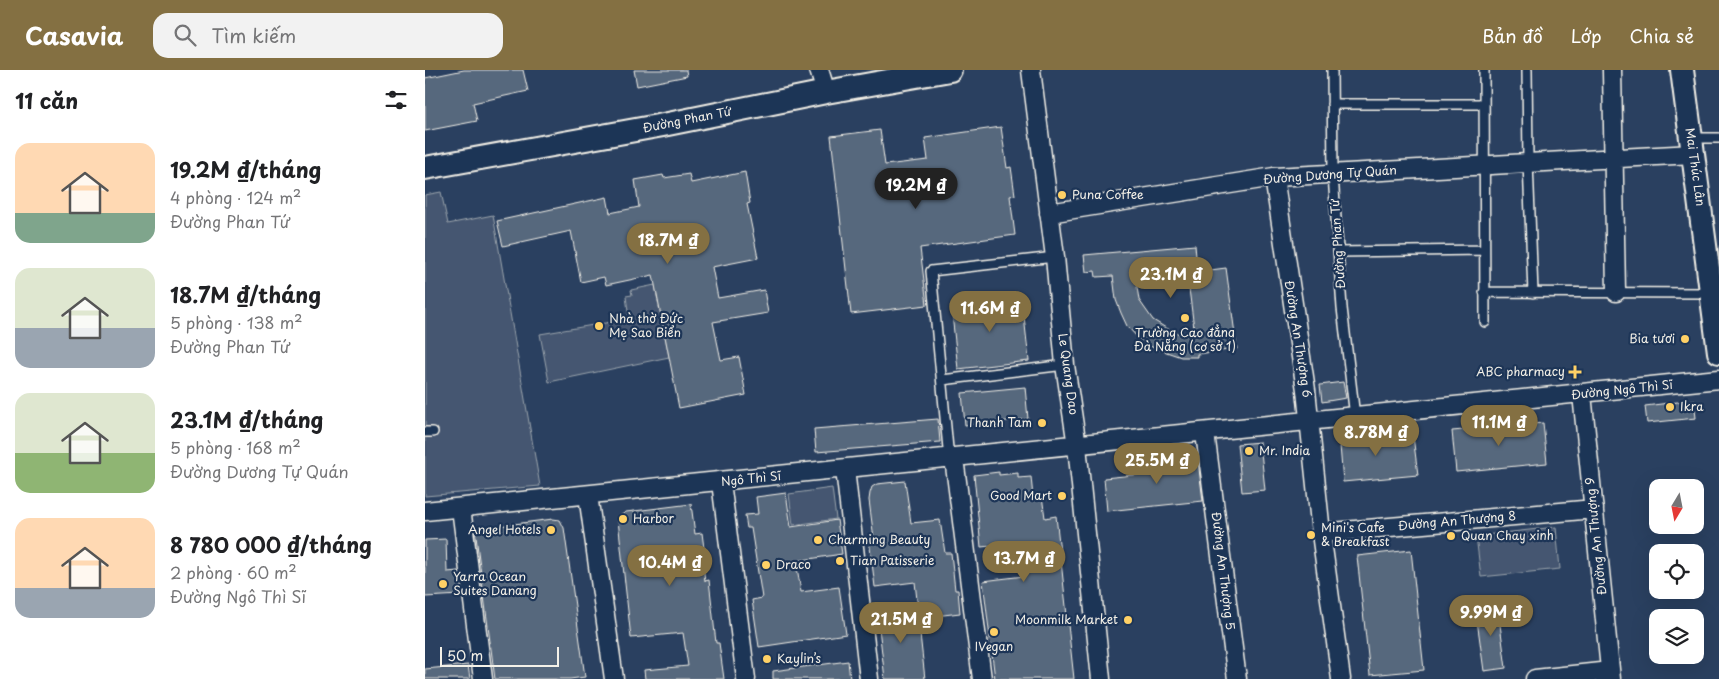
<!DOCTYPE html>
<html lang="vi">
<meta charset="utf-8">
<style>
body{margin:0;font-family:"Playpen Sans",sans-serif;background:#f2f2f2;color:#202124;height:100vh;display:flex;flex-direction:column;font-size:19px;white-space:nowrap}
*{box-sizing:border-box;margin:0}
p{font-size:16px;color:#757577}
.icon{flex:none;width:28px;height:28px;fill:none;stroke:currentColor;stroke-width:2;stroke-linecap:round;stroke-linejoin:round}
.map{position:relative;flex:1;overflow:hidden}
.drawer{display:flex;flex-direction:column;background:#fff;width:425px}
.drawer>*{flex:none}
.needle{width:32px;rotate:190deg}
.buttons{position:absolute;left:1224px;top:409px;display:grid;gap:10px}
.buttons a{display:grid;place-items:center;width:55px;height:55px;border-radius:10px;background:#fff;box-shadow:0 5px 20px #0002;font-size:25px}
.scale{position:absolute;left:15px;bottom:12px;width:119px;box-sizing:border-box;padding-left:5px;border:2px solid #f4f1e8;border-top:0;font-size:14px;line-height:18px;white-space:nowrap;color:#f4f1e8;-webkit-text-stroke:4px #1d3557;paint-order:stroke}
.price{position:absolute;translate:-50% -42px;padding:0 11px;border-radius:18px;background:#847042;color:#fff;font-size:16px;line-height:32px;filter:drop-shadow(0 1px 2px #0008)}
.price::after{content:'';position:absolute;left:50%;top:30px;width:15px;height:11px;margin-left:-8px;background:inherit;clip-path:polygon(0 0,100% 0,50% 100%)}
.price.current{background:#222;color:#fff}
ul{padding:0;list-style:none}
li{display:flex;align-items:center;gap:15px;height:125px;padding:0 15px}
li span{display:grid;place-items:center;flex:none;width:140px;height:100px;border-radius:15px;color:#555}
li>.icon{margin-inline-start:auto}
span .icon{width:60px;height:60px;fill:#fffc;stroke-width:1}
li b{font-size:21px}
h2{display:flex;justify-content:space-between;align-items:center;height:60px;padding:0 15px;font-size:21px}
header{display:flex;align-items:center;gap:30px;box-sizing:border-box;height:70px;padding:0 25px;background:#847042;color:#fff}
header strong{font-size:24px}
nav{display:flex;gap:28px;margin-inline-start:auto;font-size:18px}
.search{width:350px;height:45px;background:#f2f2f2;display:flex;align-items:center;gap:12px;box-sizing:border-box;padding:0 18px;border-radius:15px;color:#757577;font-size:19px}
main{display:flex;flex:1;min-height:0}
.map>svg:first-child{display:block}
</style>
<header>
<strong>Casavia</strong>
<div class="search"><svg class="icon" aria-label="search" viewBox="0 0 24 24"><circle cx="10" cy="10" r="6"/><path d="M15 15l6 6"/></svg>Tìm kiếm</div>
<nav><a>Bản đồ</a><a>Lớp</a><a>Chia sẻ</a></nav>
</header>
<main>
<section class="drawer">
<h2>11 căn<svg class="icon" aria-label="filters" viewBox="0 0 24 24"><path d="M4 7h16M4 17h16"/><circle cx="9" cy="7" r="2"/><circle cx="15" cy="17" r="2"/></svg></h2>
<ul>
<li><span style="background:linear-gradient(#ffd9b3 70%,#7fa58c 0)"><svg class="icon" aria-label="home" viewBox="0 0 24 24"><path d="M3 11l9-7 9 7M6 9v11h12V9"/></svg></span><div><b>19.2M ₫/tháng</b><p>4 phòng · 124 m²</p><p>Đường Phan Tứ</p></div></li>
<li><span style="background:linear-gradient(#dfe7d0 60%,#9aa5b1 0)"><svg class="icon" aria-label="home" viewBox="0 0 24 24"><path d="M3 11l9-7 9 7M6 9v11h12V9"/></svg></span><div><b>18.7M ₫/tháng</b><p>5 phòng · 138 m²</p><p>Đường Phan Tứ</p></div></li>
<li><span style="background:linear-gradient(#dfe7d0 60%,#8fb573 0)"><svg class="icon" aria-label="home" viewBox="0 0 24 24"><path d="M3 11l9-7 9 7M6 9v11h12V9"/></svg></span><div><b>23.1M ₫/tháng</b><p>5 phòng · 168 m²</p><p>Đường Dương Tự Quán</p></div></li>
<li><span style="background:linear-gradient(#ffd9b3 70%,#9aa5b1 0)"><svg class="icon" aria-label="home" viewBox="0 0 24 24"><path d="M3 11l9-7 9 7M6 9v11h12V9"/></svg></span><div><b>8 780 000 ₫/tháng</b><p>2 phòng · 60 m²</p><p>Đường Ngô Thì Sĩ</p></div></li>
</ul>
</section>
<div class="map">
<svg width="1294" height="609" viewBox="0 0 1294 609">
<rect width="100%" height="100%" fill="#2a4060"/>
<filter id="ink" filterUnits="userSpaceOnUse"><feTurbulence type="fractalNoise" baseFrequency=".02" numOctaves="2"/><feDisplacementMap in="SourceGraphic" scale="10" xChannelSelector="R" yChannelSelector="G"/><feConvolveMatrix kernelMatrix="1 2 1 2 8 2 1 2 1" color-interpolation-filters="sRGB"/></filter>
<g filter="url(#ink)">
<!-- green -->
<path fill="#445771" stroke="#9ca4ac" d="M16,122l7,32 45,-9 47,271 -115,10v-301z
M230,215l14,72 -120,25 -9,-48 89,-15 -3,-23 6,-1 -1,-5z
M407,418l4,31 -43,6 -4,-31z
M1131,457l4,42 -79,8 -5,-41z"/>
<!-- building -->
<path fill="#56677d" stroke="#f4f1e8" d="M39,0h59l5,21 -55,12 4,18 -52,10v-53z
M209,0h52l1,6 -50,10z
M576,57l6,41 4,-1 4,28 -5,1 5,39 -95,13 7,57 -76,9 -20,-178 49,-6 5,35 43,-5 -3,-22z
M320,102l5,31 -3,1 11,54 -46,9 6,31 46,-8 4,23 -55,9 8,38 18,-3 7,38 -67,13 -26,-133 -47,10 -2,-8 -23,5 -10,-51 -68,15 -6,-25 110,-24 3,16 29,-6 -4,-27 28,-5 1,3 25,-4 2,9z
M770,175l2,23 -62,6 4,26 14,20 13,8 11,5 18,3 -8,-63 39,-5 11,81 -40,5v3h-16l-29,-10 -14,-9 -11,-12 -6,-13 -5,-13 -3,-24 -17,1 -1,-6 -9,1 -2,-17z
M597,228l7,63 -71,8 -7,-64z
M918,312l3,16 -24,4 -2,-17z
M600,317l3,32 -63,6 -3,-32z
M1269,330l2,18 -49,5 -2,-17z
M513,349l2,23 -124,10 -2,-23z
M1118,353l4,40 -91,9 -4,-41z
M952,360l1,10 35,-4 5,39 -75,7 -4,-49z
M835,372l5,48 -23,2 -5,-48z
M772,383l6,48 -96,10 -3,-33 50,-5 -1,-15z
M574,402v3l19,-2v5l13,-1 2,20 9,-1 3,22 11,-2 18,163h-79l-12,-98 41,-5 -5,-33 -38,4 -7,-72z
M480,411l6,42 29,-3 5,33h6l4,37h3l2,23 -41,5 -4,-36 -40,5 -6,-48h5l-5,-39 1,-7 2,-6 5,-3z
M361,423l5,34 46,-7 5,34 -46,7 5,31 38,-5 7,47 -87,13 -7,-47 10,-2 -11,-70h-4l-2,-13 13,-1 -2,-17z
M266,434l4,30 7,-1 3,23 -3,1 3,24 4,-1 7,63h3l5,36h-79l-1,-9 44,-4 -5,-33 -52,5 -13,-118 2,-4 6,-4z
M128,449l7,1 4,8 21,149 -15,2h-75l-20,-150z
M21,469l1,33 11,-1 3,24 -36,2v-57z
M986,480l13,120 -54,5 -13,-119z
M1072,533l9,65 -22,3 -9,-65z
M492,537l8,72h-40l-8,-68z
M423,591l2,18h-77v-8z
M43,595l2,14h-45v-10z"/>
<g fill="none" stroke-linecap="round" stroke-linejoin="round">
<defs>
<path id="service" d="M907,0l1,104 9,134 13,109
M1059,0l1,252
M1102,0l1,92 5,131
M907,34h152
M1267,68h27
M913,182l146,-2
M1059,222l227,1
M517,310l123,-15
M0,362h8
M524,389l-18,-188 124,-14"/>
<path id="minor" d="M394,0l7,22
M606,0l24,187 10,108 12,81 24,233
M1187,0l4,222
M849,107l32,213 15,143 20,146
M624,143l225,-36 419,-23
M1157,324l29,285
M780,363l32,246
M529,388l28,221
M420,399l24,210
M296,412l25,197
M163,425l26,184
M36,438l22,171
M0,441l1294,-132
M896,463l273,-24
M1110,609l75,-8"/>
<path id="tertiary" d="M1257,0l37,282
M0,98l238,-43 163,-33 124,-22"/>
</defs>
<!-- service casing -->
<use href="#service" stroke="#f4f1e8" stroke-width="12"/>
<!-- minor casing -->
<use href="#minor" stroke="#f4f1e8" stroke-width="21"/>
<!-- tertiary casing -->
<use href="#tertiary" stroke="#f4f1e8" stroke-width="26"/>
<!-- service -->
<use href="#service" stroke="#1d3557" stroke-width="9"/>
<!-- minor -->
<use href="#minor" stroke="#1d3557" stroke-width="18"/>
<!-- tertiary -->
<use href="#tertiary" stroke="#1d3557" stroke-width="22"/>
</g>
</g>
<!-- markers -->
<g fill="#ffd166" stroke="#1d3557" stroke-width="2">
<circle cx="637" cy="125" r="5"/>
<circle cx="760" cy="248" r="5"/>
<circle cx="174" cy="256" r="5"/>
<circle cx="1260" cy="269" r="5"/>
<path d="M1147.5 294.5h5v5h5v5h-5v5h-5v-5h-5v-5h5z"/>
<circle cx="1245" cy="337" r="5"/>
<circle cx="617" cy="353" r="5"/>
<circle cx="824" cy="381" r="5"/>
<circle cx="637" cy="426" r="5"/>
<circle cx="198" cy="449" r="5"/>
<circle cx="126" cy="460" r="5"/>
<circle cx="886" cy="465" r="5"/>
<circle cx="1026" cy="466" r="5"/>
<circle cx="393" cy="470" r="5"/>
<circle cx="415" cy="491" r="5"/>
<circle cx="341" cy="495" r="5"/>
<circle cx="18" cy="514" r="5"/>
<circle cx="703" cy="550" r="5"/>
<circle cx="569" cy="562" r="5"/>
<circle cx="342" cy="589" r="5"/>
</g>
<g text-anchor="middle" stroke-width="4.5" stroke-linejoin="round" paint-order="stroke">
<!-- street labels -->
<g font-size="12" fill="#f4f1e8" stroke="#1d3557">
<text transform="translate(262 50) rotate(-11)" y="4">Đường Phan Tứ</text>
<text transform="translate(1270 97) rotate(82)" y="4">Mai Thúc Lân</text>
<text transform="translate(905 105) rotate(-4)" y="4">Đường Dương Tự Quán</text>
<text transform="translate(913 174) rotate(-94)" y="4">Đường Phan Tứ</text>
<text transform="translate(873 269) rotate(81)" y="4">Đường An Thượng 6</text>
<text transform="translate(643 304) rotate(82)" y="4">Le Quang Dao</text>
<text transform="translate(1197 320) rotate(-6)" y="4">Đường Ngô Thì Sĩ</text>
<text transform="translate(326 409) rotate(-6)" y="4">Ngô Thì Sĩ</text>
<text transform="translate(1032 451) rotate(-5)" y="4">Đường An Thượng 8</text>
<text transform="translate(1171 466) rotate(-96)" y="4">Đường An Thượng 9</text>
<text transform="translate(798 501) rotate(83)" y="4">Đường An Thượng 5</text>
</g>
<!-- poi labels -->
<g font-size="12" fill="#f4f1e8" stroke="#1d3557" text-anchor="start">
<text x="647" y="129">Puna Coffee</text>
<text x="184" y="253">Nhà thờ Đức<tspan x="184" dy="14">Mẹ Sao Biển</tspan></text>
<text x="760" y="267" text-anchor="middle">Trường Cao đẳng<tspan x="760" dy="14">Đà Nẵng (cơ sở 1)</tspan></text>
<text x="1250" y="273" text-anchor="end">Bia tươi</text>
<text x="1140" y="306" text-anchor="end">ABC pharmacy</text>
<text x="1255" y="341">Ikra</text>
<text x="607" y="357" text-anchor="end">Thanh Tam</text>
<text x="834" y="385">Mr. India</text>
<text x="627" y="430" text-anchor="end">Good Mart</text>
<text x="208" y="453">Harbor</text>
<text x="896" y="462">Mini's Cafe<tspan x="896" dy="14">&amp; Breakfast</tspan></text>
<text x="116" y="464" text-anchor="end">Angel Hotels</text>
<text x="1036" y="470">Quan Chay xinh</text>
<text x="403" y="474">Charming Beauty</text>
<text x="425" y="495">Tian Patisserie</text>
<text x="351" y="499">Draco</text>
<text x="28" y="511">Yarra Ocean<tspan x="28" dy="14">Suites Danang</tspan></text>
<text x="693" y="554" text-anchor="end">Moonmilk Market</text>
<text x="569" y="581" text-anchor="middle">IVegan</text>
<text x="352" y="593">Kaylin’s</text>
</g>
</g>
</svg>
<div class="buttons">
<a><svg class="needle" viewBox="-14 -14 28 28"><path d="M0-13l5 13h-10z" fill="#e53935"/><path d="M0 13l5-13h-10z" fill="#757577"/></svg></a>
<a><svg class="icon" aria-label="locate" viewBox="0 0 24 24"><circle cx="12" cy="12" r="6"/><path d="M12 2v4M12 18v4M2 12h4M18 12h4"/></svg></a>
<a><svg class="icon" aria-label="layers" viewBox="0 0 24 24"><path d="M12 4l9 5-9 5-9-5zM3 14l9 5 9-5"/></svg></a>
</div>
<div class="scale">50 m</div>
<b class="price current" style="left:491px;top:140px">19.2M ₫</b>
<b class="price" style="left:243px;top:195px">18.7M ₫</b>
<b class="price" style="left:746px;top:229px">23.1M ₫</b>
<b class="price" style="left:565px;top:263px">11.6M ₫</b>
<b class="price" style="left:1074px;top:377px">11.1M ₫</b>
<b class="price" style="left:951px;top:387px">8.78M ₫</b>
<b class="price" style="left:732px;top:415px">25.5M ₫</b>
<b class="price" style="left:599px;top:513px">13.7M ₫</b>
<b class="price" style="left:245px;top:517px">10.4M ₫</b>
<b class="price" style="left:1066px;top:567px">9.99M ₫</b>
<b class="price" style="left:476px;top:574px">21.5M ₫</b>
</div>
</main>
